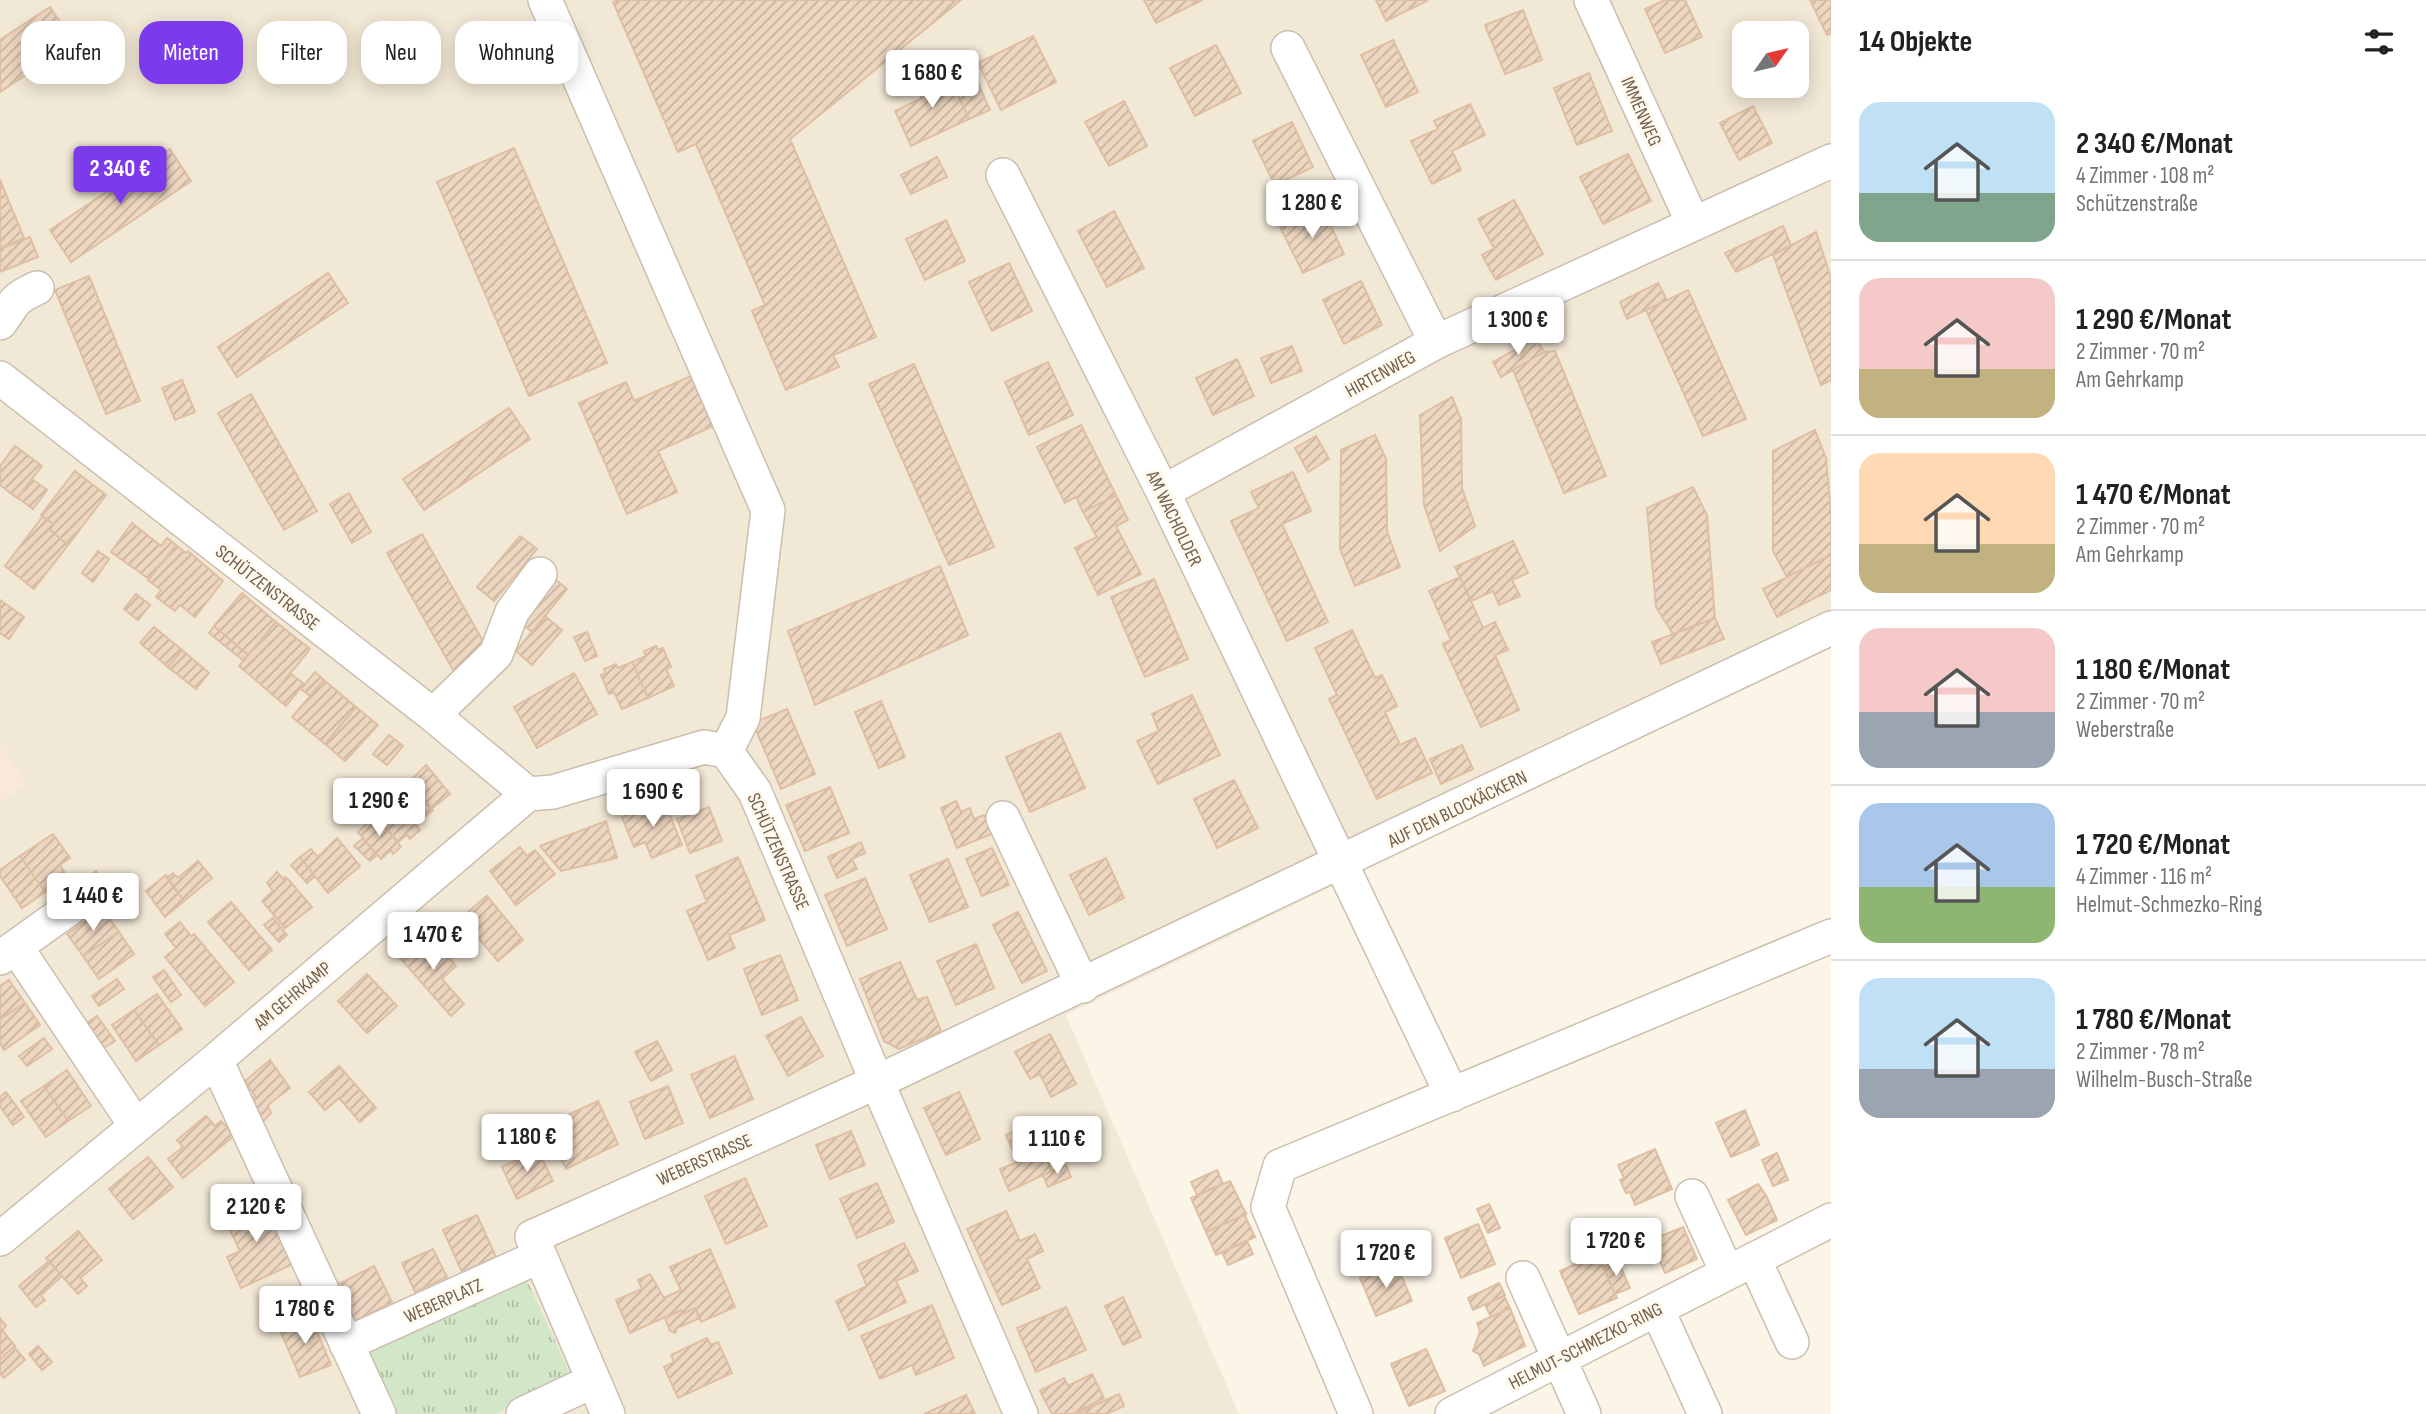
<!DOCTYPE html>
<html lang="de">
<meta charset="utf-8">
<style>
body{margin:0;font-family:"Sofia Sans Condensed",sans-serif;background:#f6f6f6;color:#202124;height:100vh;display:flex;flex-direction:column;font-size:26px;white-space:nowrap}
*{box-sizing:border-box;margin:0}
p{font-size:23px;color:#757577}
.icon{flex:none;width:38px;height:38px;fill:none;stroke:currentColor;stroke-width:2;stroke-linecap:round;stroke-linejoin:round}
.map{position:relative;flex:1;overflow:hidden}
.details{display:flex;flex-direction:column;background:#fff;width:595px}
.details>*{flex:none}
.guide{position:absolute;left:21px;top:21px;width:665px;height:63px;display:flex;gap:14px}
.needle{width:46px;rotate:56deg}
.buttons{position:absolute;left:1732px;top:21px;display:grid;gap:14px}
.buttons a{display:grid;place-items:center;width:77px;height:77px;border-radius:14px;background:#fff;box-shadow:0 4px 18px #0003;font-size:35px}
.price{position:absolute;translate:-50% -60px;padding:0 16px;border-radius:7px;background:#fff;color:#222;font-size:23px;line-height:46px;filter:drop-shadow(0 2px 4px #0008)}
.price::after{content:'';position:absolute;left:50%;top:42px;width:21px;height:16px;margin-left:-10px;background:inherit;clip-path:polygon(0 0,100% 0,50% 100%)}
.price.selected{background:#7c3aed;color:#fff}
ul{padding:0;list-style:none}
li{display:flex;align-items:center;gap:21px;height:175px;padding:0 28px}
li+li{border-top:2px solid #e0e0e0}
li span{display:grid;place-items:center;flex:none;width:196px;height:140px;border-radius:21px;color:#555}
li>.icon{margin-inline-start:auto}
span .icon{width:84px;height:84px;fill:#fffc;stroke-width:1}
li b{font-size:30px}
h2{display:flex;justify-content:space-between;align-items:center;height:84px;padding:0 28px;font-size:30px}
.chip{padding:0 24px;border-radius:21px;background:#fff;box-shadow:0 4px 18px #0003;font-size:24px;line-height:63px}
.chip.selected{background:#7c3aed;color:#fff}
main{display:flex;flex:1;min-height:0}
.map>svg:first-child{display:block}
</style>
<main>
<div class="map">
<svg width="1831" height="1414" viewBox="0 0 1831 1414">
<defs>
<pattern id="park-tufts" width="24" height="20" patternUnits="userSpaceOnUse" patternTransform="scale(1.75)"><rect width="24" height="20" fill="#d1e7c7"/><path d="M3 7l-1-3M5 7V3M7 7l1-3M15 17l-1-3M17 17v-4M19 17l1-3" fill="none" stroke="#aebea4"/></pattern>
<pattern id="building-hatch" width="6" height="6" patternUnits="userSpaceOnUse" patternTransform="scale(1.75)"><rect width="6" height="6" fill="#eed7c1"/><path d="M-1 1l2-2M0 6l6-6M5 7l2-2" fill="none" stroke="#c5b29f"/></pattern>
</defs>
<rect width="100%" height="100%" fill="#fbf5e7"/>
<!-- residential -->
<path fill="#f2e8d6" fill-rule="evenodd" d="M0,0h1831v646l-765,369 173,399h-1239v-612l26,-18 -26,-37zM1745,33h52v53h-52z"/>
<!-- commercial -->
<path fill="#fae8dc" d="M0,747l26,37 -26,18z"/>
<!-- park -->
<path fill="url(#park-tufts)" d="M524,1274l48,104 -77,36h-107l-29,-63z"/>
<!-- building -->
<path fill="url(#building-hatch)" stroke="#dfbfa3" stroke-width="2" d="M618,0h343l-171,139 86,198 -43,18 6,12 -53,23 -34,-79 13,-6 -69,-161 -18,8 -65,-150z
M1144,0h58l-46,23z
M1376,0h50l1,1 -41,20z
M1665,0h20l17,37 -37,16 -20,-44z
M1810,0h21v33l-4,2z
M50,7l24,36 -74,49v-52z
M1523,10l19,50 -37,14 -20,-49z
M1033,36l23,46 -55,28 -23,-47z
M1393,40l25,52 -32,15 -25,-52z
M1216,45l25,48 -46,23 -25,-48z
M946,70l23,49 -58,27 -16,-35 27,-13 -6,-14z
M972,70l18,40 -21,9 -18,-40z
M1589,73l23,58 -35,14 -23,-57z
M1124,101l23,45 -38,20 -24,-44z
M1470,104l15,31 -33,16 9,19 -29,14 -21,-43 27,-12 -4,-8z
M1753,106l19,37 -33,17 -19,-37z
M1292,122l21,45 -38,18 -22,-44z
M514,148l93,215 -78,33 -92,-214z
M170,149l21,32 -120,81 -21,-32z
M1628,154l23,47 -48,23 -23,-47z
M937,157l10,20 -36,17 -10,-19z
M0,180l24,58 -24,10z
M1514,200l29,54 -47,26 -14,-25 12,-7 -16,-29z
M1322,207l22,47 -41,19 -23,-46z
M1114,211l30,57 -37,19 -29,-56z
M946,220l19,41 -40,19 -19,-41z
M1783,226l8,19 -55,27 -11,-19z
M1816,232l15,46v102l-10,5 -48,-130z
M30,237l8,20 -38,15v-23z
M1009,263l23,48 -40,20 -23,-49z
M328,273l20,30 -111,74 -19,-30z
M89,276l51,125 -34,13 -51,-124z
M1361,281l21,44 -38,19 -21,-44z
M1658,283l9,17 -40,19 -7,-17z
M1688,290l58,129 -43,17 -57,-126z
M1536,338l8,14 -43,25 -8,-15z
M1292,346l10,25 -31,12 -10,-25z
M1555,351l51,125 -42,17 -51,-123 31,-18z
M1237,359l17,37 -41,19 -17,-37z
M1048,362l25,53 -44,20 -24,-53z
M914,364l80,183 -45,18 -80,-181z
M691,376l22,50 -55,25 19,41 -50,22 -48,-111 47,-21 8,19z
M182,380l13,32 -20,8 -13,-32z
M251,394l66,117 -33,19 -66,-117z
M1452,397l9,22 1,69 13,38 -35,25 -16,-46 -4,-90z
M509,408l21,31 -106,71 -21,-31z
M1081,425l35,70 -33,17 -7,-15 -11,6 -28,-56z
M1815,430l11,28 5,57v40l-44,22 -14,-26v-100z
M1375,435l11,24 1,72 13,36 -45,19 -15,-37 1,-99z
M1316,436l13,23 -21,13 -13,-24z
M15,446l27,20 -25,32 -17,-13v-19z
M75,471l31,24 -38,50 -18,-15 4,-5 -13,-10z
M1293,472l18,39 -29,13 46,98 -41,19 -56,-120 28,-13 -8,-16z
M32,479l15,11 -14,19 -15,-11z
M1693,487l14,28 8,103 -42,16 -17,-27 -9,-99z
M349,493l22,39 -19,11 -22,-39z
M1116,495l12,25 -12,6 25,48 -43,21 -23,-47 22,-11 -14,-25z
M43,516l11,9 -4,5 18,15 -34,44 -29,-23z
M132,523l29,23 6,-8 9,7 -27,34 -38,-27z
M422,534l66,116 -35,20 -66,-117z
M520,536l17,13 -43,52 -17,-14z
M1513,541l15,32 -16,7 8,16 -21,9 -6,-14 -22,10 -16,-34z
M176,545l10,8 2,-2 35,30 -28,36 -15,-12 -5,6 -19,-14 5,-7 -13,-10z
M98,551l11,8 -16,23 -11,-9z
M1831,555v35l-54,27 -14,-28z
M940,566l28,69 -153,70 -27,-74z
M550,575l17,14 -35,43 -17,-14z
M1460,577l23,51 12,-6 13,28 -13,5 24,55 -38,17 -38,-83 8,-4 -22,-49z
M1154,579l34,80 -43,18 -34,-80z
M242,593l34,29 -28,33 -34,-29z
M136,594l14,11 -12,15 -14,-11z
M0,600l24,17 -15,22 -9,-6z
M545,616l17,14 -30,35 -16,-14z
M1715,618l9,21 -63,25 -9,-22z
M276,622l34,27 -37,46 -34,-29z
M214,626l34,29 -4,6 -35,-28z
M154,627l28,23 -14,17 -28,-24z
M1352,630l23,48 7,-3 15,31 -12,6 15,33 15,-7 17,35 -55,26 -48,-100 8,-4 -22,-47z
M587,632l10,24 -12,5 -11,-24z
M656,646l2,4 5,-2 8,19 -5,2 8,17 -26,12 -16,-36 14,-6 -2,-5z
M182,650l27,23 -13,16 -28,-22z
M632,662l16,36 -26,11 -8,-17 -5,2 -8,-19 5,-2 -2,-4 12,-5 2,4z
M315,672l9,8 -14,16 -9,-7z
M290,673l14,11 -18,22 -13,-11z
M574,673l23,41 -60,34 -23,-41z
M324,680l32,27 -31,37 -33,-27z
M1192,695l28,60 -62,29 -21,-43 22,-10 -7,-17z
M881,701l24,56 -26,11 -24,-56z
M356,707l22,18 -33,36 -20,-17z
M787,709l28,65 -34,15 -28,-66z
M1060,733l25,55 -55,24 -24,-55z
M389,735l14,11 -16,19 -14,-11z
M1462,745l11,24 -32,15 -11,-25z
M426,765l24,29 -19,15 -22,-27z
M1234,780l24,48 -41,20 -23,-49z
M409,782l24,28 -18,15 -23,-27z
M830,787l19,46 -44,18 -19,-46z
M392,798l28,32 -10,9 -3,-4 -9,7 -23,-27z
M663,799l19,46 -30,13 -7,-16 -11,5 -12,-30z
M956,801l5,11 9,-4 4,11 10,-4 8,19 -35,14 -16,-40z
M709,807l13,34 -32,12 -13,-34z
M375,815l26,32 -8,7 -2,-4 -10,9 -23,-27z
M606,821l11,37 -56,13 -21,-25z
M53,834l17,24 -10,7 7,12 -22,15 -25,-36z
M337,838l23,28 -32,27 -28,-36 11,-8 7,8z
M363,838l14,17 -7,6 -16,-15z
M861,842l4,11 -13,6 5,10 -20,9 -9,-21z
M520,847l7,9 8,-6 20,24 -39,31 -26,-34z
M992,848l17,37 -27,11 -16,-37z
M20,856l25,36 -23,16 -22,-32v-6z
M300,857l15,19 -8,7 -16,-18z
M738,857l27,63 -36,15 6,13 -27,12 -21,-49 20,-9 -11,-26z
M1106,858l18,40 -35,17 -19,-40z
M948,859l20,48 -38,15 -20,-47z
M198,861l14,17 -28,23 -17,-23 6,-5 5,5z
M96,871l7,11 -25,17 -7,-11z
M277,872l6,7 2,-2 3,2 24,28 -27,21 -23,-27 11,-10 -6,-8z
M166,875l18,26 -19,16 -19,-26z
M865,878l22,51 -40,17 -22,-51z
M103,882l7,10 -25,17 -7,-10z
M487,896l36,44 -25,21 -37,-43z
M231,902l41,48 -23,20 -41,-48z
M103,909l16,23 -36,24 -16,-22z
M1018,912l29,59 -25,12 -29,-58z
M273,918l14,17 -8,7 -15,-17z
M180,922l11,14 3,-2 40,48 -29,24 -40,-49 11,-9 -11,-14z
M119,932l15,22 -35,25 -16,-23z
M428,934l28,32 -14,13 22,25 -13,12 -51,-58z
M976,944l18,44 -38,17 -19,-44z
M780,955l18,45 -36,15 -18,-46z
M900,962l17,38 10,-3 14,34 -42,18 -15,-8 -24,-62z
M164,970l17,25 -10,7 -18,-25z
M367,974l30,32 -30,27 -29,-32z
M117,979l7,10 -25,17 -7,-10z
M9,980l16,23 -25,16v-33z
M157,994l25,35 -23,16 -25,-35z
M25,1003l15,22 -36,25 -4,-7v-24z
M134,1010l25,35 -23,16 -24,-36z
M97,1016l18,25 -11,7 -17,-25z
M801,1017l22,39 -35,20 -22,-40z
M1050,1034l26,50 -25,13 -11,-23 -10,5 -15,-27z
M44,1038l8,11 -25,17 -8,-10z
M657,1041l15,29 -21,11 -16,-29z
M734,1056l19,43 -43,19 -19,-43z
M270,1060l20,28 -22,17 3,8 -13,14 -11,-26 8,-5 -10,-15z
M339,1066l37,42 -16,14 -21,-24 -14,12 -16,-18z
M67,1070l24,36 -23,15 -24,-35z
M44,1086l24,35 -22,16 -25,-36z
M668,1086l15,37 -38,16 -15,-37z
M6,1092l18,25 -11,8 -13,-19v-9z
M959,1092l21,47 -34,16 -22,-47z
M598,1101l20,43 -52,25 -21,-44z
M1745,1110l14,35 -28,12 -15,-34z
M206,1116l9,10 6,-5 13,15 -51,42 -15,-19 15,-12 -6,-7z
M1031,1124l21,47 -43,20 -9,-22 18,-7 -12,-27z
M851,1131l14,34 -35,14 -14,-34z
M1655,1149l17,40 -37,16 -5,-13 -4,1 -6,-13 4,-2 -6,-13z
M538,1150l15,31 -36,18 -15,-32z
M1777,1153l11,27 -15,6 -11,-26z
M148,1157l25,30 -40,32 -24,-30z
M1066,1165l5,12 -23,10 -5,-12z
M1217,1170l6,14 -26,11 -6,-13z
M745,1178l22,48 -41,18 -21,-48z
M1230,1181l16,33 -40,18 -15,-34z
M877,1183l17,39 -37,16 -17,-39z
M1758,1184l8,11 11,25 -31,15 -18,-35z
M261,1198l32,66 -52,24 -14,-31 13,-6 -17,-36z
M1489,1204l11,24 -12,5 -11,-24z
M1006,1211l14,30 15,-7 8,17 -16,8 13,29 -38,17 -35,-76z
M1246,1214l-1,2 10,21 -39,18 -10,-23z
M477,1215l19,42 -34,15 -19,-42z
M1478,1224l17,40 -34,14 -16,-40z
M1683,1227l14,32 -32,14 -14,-33z
M78,1231l24,29 -22,18 7,8 -9,8 -32,-36z
M1400,1236l12,29 -13,5 -3,-7 -13,5 -9,-22z
M1247,1241l6,13 -25,11 -6,-13z
M904,1243l14,28 -22,10 10,21 -57,28 -13,-29 31,-15 -9,-21z
M433,1249l14,28 -32,15 -13,-29z
M710,1249l25,58 -34,15 -6,-14 -12,6 -2,-4 -51,23 -14,-33 26,-11 -4,-9 12,-6 14,24 17,-8 -11,-23z
M1598,1254l19,44 -38,16 -19,-43z
M49,1261l13,15 -21,19 4,5 -9,7 -17,-21z
M1618,1261l12,27 -15,6 -12,-27z
M1396,1263l16,38 -36,15 -16,-38z
M374,1266l18,36 -40,21 -19,-36z
M1499,1283l6,12 -32,15 -5,-12z
M1504,1296l6,12 -19,9 -6,-12z
M1123,1297l18,40 -18,8 -18,-39z
M932,1305l22,53 -38,17 -4,-10 -32,14 -19,-43z
M1066,1307l20,43 -50,22 -19,-44z
M695,1308l5,10 -23,10 -2,5 -5,-2 -5,-13 16,-8 2,4z
M1510,1308l15,38 -41,20 -5,-12 -6,-3 7,-20 -3,-8z
M310,1315l21,50 -31,12 -21,-49z
M0,1318l6,8 -4,4 13,16 -15,13z
M707,1338l4,7 7,-3 14,31 -54,25 -14,-31 10,-5 -3,-7z
M38,1346l14,16 -10,8 -13,-16z
M14,1347l11,13 -21,18 -4,-4v-15z
M1426,1349l19,42 -36,15 -18,-42z
M1092,1374l12,24 -31,16h-21l-12,-23 24,-13 4,8z
M1119,1394l5,12 -17,8h-31z
M966,1395l9,19h-51z"/>
<g fill="none" stroke-linecap="round" stroke-linejoin="round">
<defs>
<path id="minor" d="M545,0l223,510 -25,208 -17,33
M1591,0l102,223
M1288,48l148,294
M1003,175l160,317 289,603
M0,323c16,-21 11,-23 37,-35
M0,378l433,337 95,79 25,-2 151,-45 22,4 29,41 122,290 144,332
M1163,492l273,-150 395,-181
M433,715l63,-61 16,-42 28,-38
M1003,818l80,168
M16,947l120,179
M0,958l70,-50
M216,1060l163,354
M1692,1196l35,76
M0,1239l216,-179 312,-266
M1754,1259l38,83
M1523,1278l61,136
M1657,1309l48,105
M346,1344l194,-88
M523,1414l70,-33
M608,1414l-76,-177c116,-52 233,-104 349,-157 318,-148 634,-300 950,-452
M1356,1414l-88,-207 12,-41 551,-230
M1452,1414l379,-194"/>
</defs>
<!-- minor casing -->
<use href="#minor" stroke="#ccbeae" stroke-width="36"/>
<!-- minor -->
<use href="#minor" stroke="#fff" stroke-width="33"/>
</g>
<g text-anchor="middle" stroke-width="6" stroke-linejoin="round" paint-order="stroke">
<!-- street labels -->
<g font-size="19" fill="#735e4d" stroke="#fef9ed">
<text transform="translate(1642 111) rotate(66)" y="7">IMMENWEG</text>
<text transform="translate(1380 373) rotate(-29)" y="7">HIRTENWEG</text>
<text transform="translate(1175 518) rotate(64)" y="7">AM WACHOLDER</text>
<text transform="translate(268 587) rotate(38)" y="7">SCHÜTZENSTRASSE</text>
<text transform="translate(1457 808) rotate(-26)" y="7">AUF DEN BLOCKÄCKERN</text>
<text transform="translate(779 851) rotate(66)" y="7">SCHÜTZENSTRASSE</text>
<text transform="translate(292 995) rotate(-40)" y="7">AM GEHRKAMP</text>
<text transform="translate(704 1159) rotate(-24)" y="7">WEBERSTRASSE</text>
<text transform="translate(443 1300) rotate(-24)" y="7">WEBERPLATZ</text>
<text transform="translate(1585 1345) rotate(-27)" y="7">HELMUT-SCHMEZKO-RING</text>
</g>
</g>
</svg>
<div class="buttons">
<a><svg class="needle" viewBox="-14 -14 28 28"><path d="M0-13l5 13h-10z" fill="#e53935"/><path d="M0 13l5-13h-10z" fill="#757577"/></svg></a>
</div>
<b class="price" style="left:932px;top:110px">1 680 €</b>
<b class="price selected" style="left:120px;top:206px">2 340 €</b>
<b class="price" style="left:1312px;top:240px">1 280 €</b>
<b class="price" style="left:1518px;top:357px">1 300 €</b>
<b class="price" style="left:653px;top:829px">1 690 €</b>
<b class="price" style="left:379px;top:838px">1 290 €</b>
<b class="price" style="left:93px;top:933px">1 440 €</b>
<b class="price" style="left:433px;top:972px">1 470 €</b>
<b class="price" style="left:527px;top:1174px">1 180 €</b>
<b class="price" style="left:1057px;top:1176px">1 110 €</b>
<b class="price" style="left:256px;top:1244px">2 120 €</b>
<b class="price" style="left:1616px;top:1278px">1 720 €</b>
<b class="price" style="left:1386px;top:1290px">1 720 €</b>
<b class="price" style="left:305px;top:1346px">1 780 €</b>
<div class="guide">
<a class="chip">Kaufen</a>
<a class="chip selected">Mieten</a>
<a class="chip">Filter</a>
<a class="chip">Neu</a>
<a class="chip">Wohnung</a>
</div>
</div>
<section class="details">
<h2>14 Objekte<svg class="icon" aria-label="filters" viewBox="0 0 24 24"><path d="M4 7h16M4 17h16"/><circle cx="9" cy="7" r="2"/><circle cx="15" cy="17" r="2"/></svg></h2>
<ul>
<li><span style="background:linear-gradient(#bfe0f5 65%,#7fa58c 0)"><svg class="icon" aria-label="home" viewBox="0 0 24 24"><path d="M3 11l9-7 9 7M6 9v11h12V9"/></svg></span><div><b>2 340 €/Monat</b><p>4 Zimmer · 108 m²</p><p>Schützenstraße</p></div></li>
<li><span style="background:linear-gradient(#f6c9c9 65%,#c2b280 0)"><svg class="icon" aria-label="home" viewBox="0 0 24 24"><path d="M3 11l9-7 9 7M6 9v11h12V9"/></svg></span><div><b>1 290 €/Monat</b><p>2 Zimmer · 70 m²</p><p>Am Gehrkamp</p></div></li>
<li><span style="background:linear-gradient(#ffd9b3 65%,#c2b280 0)"><svg class="icon" aria-label="home" viewBox="0 0 24 24"><path d="M3 11l9-7 9 7M6 9v11h12V9"/></svg></span><div><b>1 470 €/Monat</b><p>2 Zimmer · 70 m²</p><p>Am Gehrkamp</p></div></li>
<li><span style="background:linear-gradient(#f6c9c9 60%,#9aa5b1 0)"><svg class="icon" aria-label="home" viewBox="0 0 24 24"><path d="M3 11l9-7 9 7M6 9v11h12V9"/></svg></span><div><b>1 180 €/Monat</b><p>2 Zimmer · 70 m²</p><p>Weberstraße</p></div></li>
<li><span style="background:linear-gradient(#a9c7e8 60%,#8fb573 0)"><svg class="icon" aria-label="home" viewBox="0 0 24 24"><path d="M3 11l9-7 9 7M6 9v11h12V9"/></svg></span><div><b>1 720 €/Monat</b><p>4 Zimmer · 116 m²</p><p>Helmut-Schmezko-Ring</p></div></li>
<li><span style="background:linear-gradient(#bfe0f5 65%,#9aa5b1 0)"><svg class="icon" aria-label="home" viewBox="0 0 24 24"><path d="M3 11l9-7 9 7M6 9v11h12V9"/></svg></span><div><b>1 780 €/Monat</b><p>2 Zimmer · 78 m²</p><p>Wilhelm-Busch-Straße</p></div></li>
</ul>
</section>
</main>
